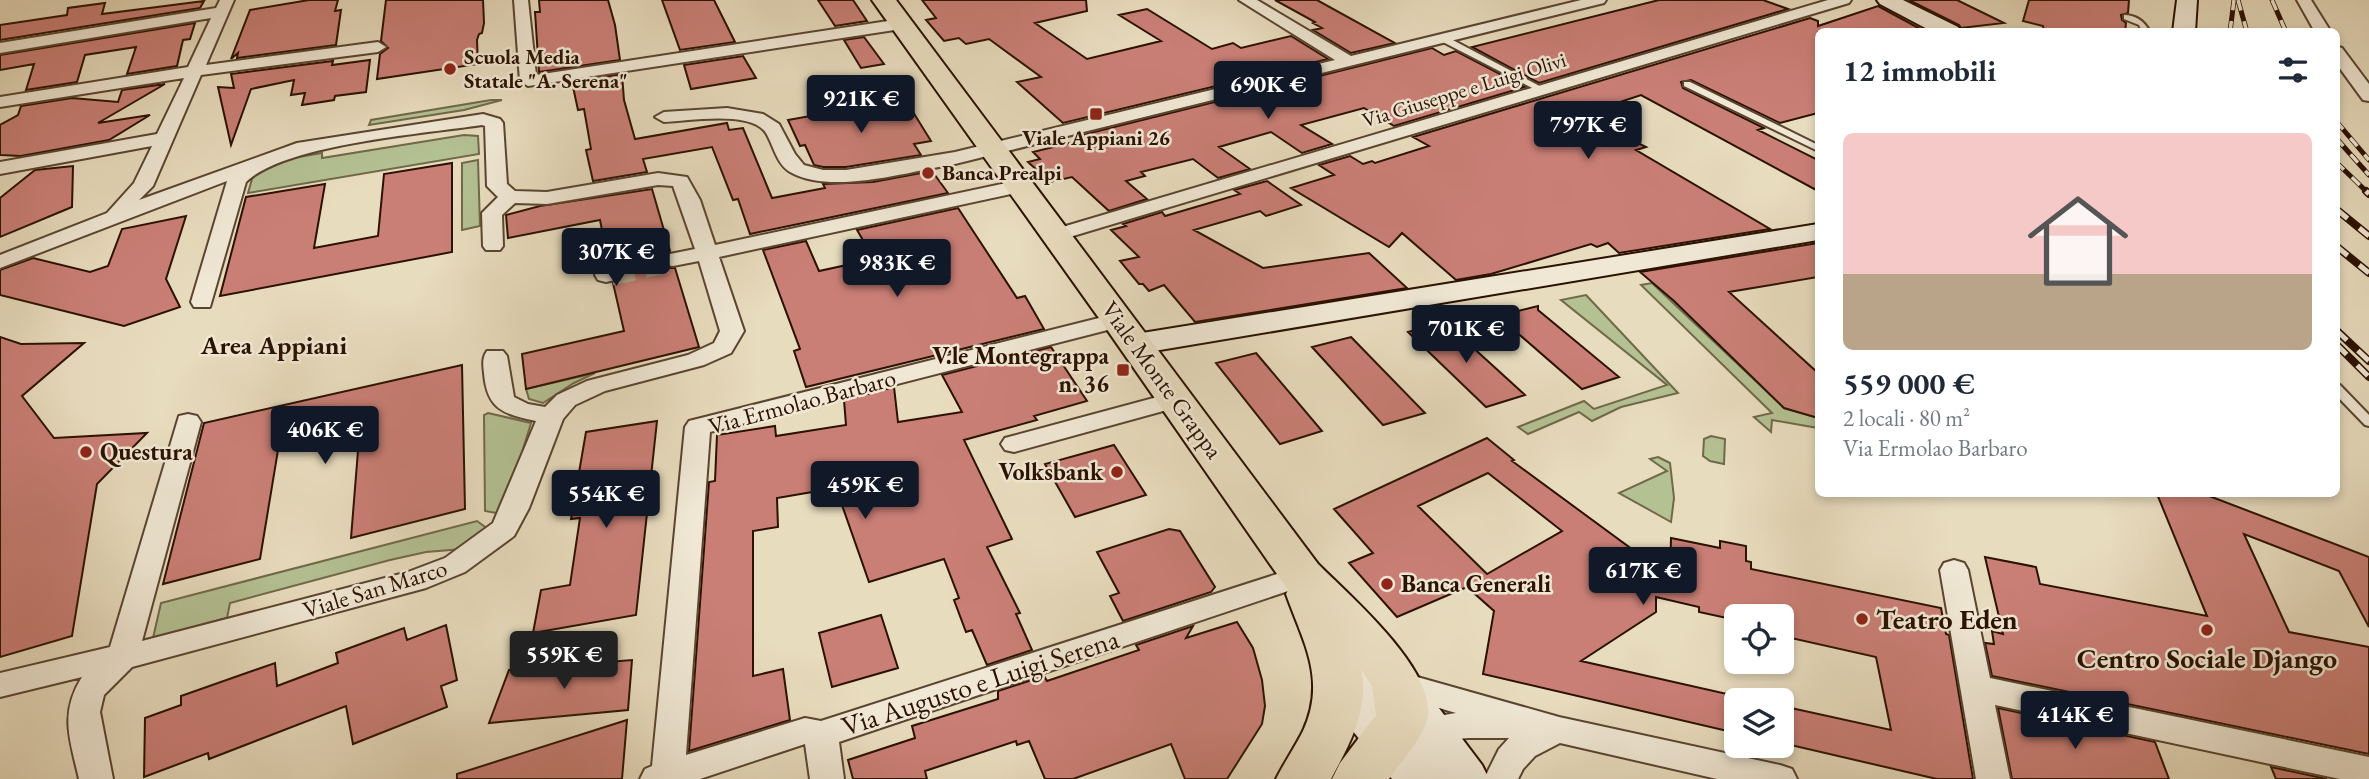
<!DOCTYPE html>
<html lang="it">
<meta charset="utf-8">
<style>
body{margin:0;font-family:"EB Garamond",serif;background:#f6f6f7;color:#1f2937;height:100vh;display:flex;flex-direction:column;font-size:26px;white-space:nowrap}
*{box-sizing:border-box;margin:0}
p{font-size:23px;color:#747a83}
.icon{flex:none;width:38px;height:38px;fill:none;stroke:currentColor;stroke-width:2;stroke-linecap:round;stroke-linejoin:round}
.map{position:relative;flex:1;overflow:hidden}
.drawer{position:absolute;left:1815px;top:28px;width:525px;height:469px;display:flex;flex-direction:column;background:#fff;border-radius:10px;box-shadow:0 4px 10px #0003}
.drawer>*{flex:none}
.tools{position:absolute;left:1724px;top:604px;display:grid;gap:14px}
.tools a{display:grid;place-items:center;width:70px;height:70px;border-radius:10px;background:#fff;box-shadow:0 4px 10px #0003;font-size:35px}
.price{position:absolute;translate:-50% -60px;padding:0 16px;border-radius:7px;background:#111827;color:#fff;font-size:23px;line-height:46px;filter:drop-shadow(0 2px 4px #0008)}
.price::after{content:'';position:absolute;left:50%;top:42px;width:21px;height:16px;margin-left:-10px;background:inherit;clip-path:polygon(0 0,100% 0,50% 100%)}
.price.on{background:#222;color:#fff}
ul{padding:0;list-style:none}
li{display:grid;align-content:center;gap:14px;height:371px;padding:0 28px}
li+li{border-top:2px solid #e0e1e3}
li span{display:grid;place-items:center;height:217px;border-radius:10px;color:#555}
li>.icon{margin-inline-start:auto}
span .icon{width:126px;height:126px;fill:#fffc;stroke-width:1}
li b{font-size:30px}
h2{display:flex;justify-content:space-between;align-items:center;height:84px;padding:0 28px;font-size:30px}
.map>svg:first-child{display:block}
</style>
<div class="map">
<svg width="2369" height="779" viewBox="0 0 2369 779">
<rect width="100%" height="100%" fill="#e8dcbe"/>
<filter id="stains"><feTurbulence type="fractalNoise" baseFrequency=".00286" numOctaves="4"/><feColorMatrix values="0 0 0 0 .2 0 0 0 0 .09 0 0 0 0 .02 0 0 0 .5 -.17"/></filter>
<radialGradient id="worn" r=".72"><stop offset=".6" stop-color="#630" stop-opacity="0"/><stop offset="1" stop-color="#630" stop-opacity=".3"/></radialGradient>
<!-- green -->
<path fill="#b4c193" stroke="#70694a" stroke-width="2" d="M491,100h11l-38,10 -95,15 2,-5z
M464,135l14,1 1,18 -231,39 6,-21 21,-11 47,-8v5z
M478,160l2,66 -18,4v-67z
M1652,283l132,125 34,10v10l-46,-8 -1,12 -17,-15 18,-4 -131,-128z
M1586,295l92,98 -57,14 -29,14 -13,-9 -51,22 -10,-7 66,-26 10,8 73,-24 -106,-85z
M595,373l-21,10 -31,20 -14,-4 -3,-10z
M488,413l43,10 -25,82 -10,8 -11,-2 -1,-96z
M1711,436l14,3 -1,25 -14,-3 -7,-5 1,-17z
M1658,457l12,6 4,35 -3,24 -52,-29 48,-22 -17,-12z
M477,521l11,8 -25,20 -37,3 -36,8 -160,43 -3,15 -74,20 8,-35z"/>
<!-- building -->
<path fill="#ca7f76" stroke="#2b1100" stroke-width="2" fill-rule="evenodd" d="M309,0h29l-3,11 6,-1 -5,35 -99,13 1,-5 -7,6 19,-49z
M386,0h97l1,23 -2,10 -3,1 -2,6 1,24 -101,15 3,-25 8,-6 -7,-7z
M539,0h69l7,25 5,35 -81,12 -4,-60h5z
M662,0h52l21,42 -55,8z
M818,0h35l14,21 -32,5z
M922,0h164l1,11 -52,12 52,36 74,-18 -42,-26 28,-6 65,40 21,-6 8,5 50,-12 37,23 -265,64 -46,-41 24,-5 -52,-38 -23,5 -7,-6 -15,3 -18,-21 10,-2z
M1275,0h42l78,43 -44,10 -38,-23 9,-2 -9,-5 2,-1z
M1659,0h104l25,9 -249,74 -67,-36z
M1909,0h48l47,23 -43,5 -2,-3z
M2029,0h100l-1,13 -7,2 1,5 4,3 -1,9h-81l-1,-6 -20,-5z
M204,1l-4,7 -200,32v-15l67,-10 1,-7 37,-5 -3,11z
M1878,6l48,26h-108v81l-38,10 -89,-43 -10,2 2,6 81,40 -6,2 60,30v31l-177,-96 -60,20 65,32 -10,3 134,79 -151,24 -11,-10 -11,4 -6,-3 -100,30 -35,6 -54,-47 -13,14 -98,-59 43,-13 -15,-10 31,-9 13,8 9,-3 3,2 54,-17 -16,-9 397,-119 8,3v5z
M195,23l-5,16 -7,1 -6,26 -50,8 9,-27 -51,8 -8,27 -51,8 8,-26 -34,6v-15z
M864,37l20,27 -23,4 -17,-28z
M1432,48l12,7 12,-4 69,36 -131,39 -30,-18 -63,17 31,19 -30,9 -31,-21 -52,15 31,22 -32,9 -25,-19 -52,13 4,4 -19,5 21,18 -38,12 -37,-34 -22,5 -22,-20 12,-3 -7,-7 49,-12 -4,-4z
M743,56l13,22 -65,11 -7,-24z
M370,60l-4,32 -31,4 -1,4 -32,5 3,-12 -14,2 3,-15 -43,9 -20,56 -13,-58 16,1 -3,-14 102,-13 -1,4z
M622,74l2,26 11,39 92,-16 2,7 14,-2 29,70 53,-10 -2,-4 50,-2 59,-11 16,22 -198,41 -12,-35 -5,1 -21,-53 -69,12 4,13 -54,9 -7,-31 5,-1 -7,-40 -6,1 -6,-28z
M165,84l-67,39 52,-8 -41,25 -88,16 -21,-1v-30l18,-10 3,-9 51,-8 46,4 4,-12z
M905,99l26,42 -17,3 7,11 -75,12h-23l-9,-2 -9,-20 -5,1 -12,-26z
M452,163v89l-232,44 26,-99 79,-13 -11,64 64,-12 6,-62z
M73,166l-1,41 -72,30v-39l35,-28z
M1267,181l34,24 -35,11 -6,-5 -66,19 69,38 106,-15 38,35 -212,34 -31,-37 -15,6 -6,-7h-4l-19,-23 19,-4 -28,-27 15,-4 -3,-2 39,-12 3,4 75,-22 -6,-4z
M652,189l18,62 -7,3 -3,7 5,7h10l24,79 -173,42 -4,-35 102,-23 -11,-48 8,-3 3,-7 -5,-7h-10l-9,-46 -92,18 -2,-23 34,-9z
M958,208l59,90 8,-2 19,33 -238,58 -12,-36 6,-2 -37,-99 43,-9 13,30 55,-12 -17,-29z
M186,216l-20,63 14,28 -56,19 -124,-31v-25l33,-12 57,14 18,-6 14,-37z
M1818,243v34l-89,15 89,81v45l-34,-10 -110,-107 -34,-29z
M1538,306v4l81,67 -37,12 -84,-73z
M1445,322l12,11 68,62 -39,12 -78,-75z
M0,337l21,7 63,-1 -62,53 32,42 93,-5 -50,51 -25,152 -72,21z
M1351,337l74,76 -42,12 -71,-78z
M1051,347l36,54 -53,15 3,4 -73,20 48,99 -25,8 33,66 -4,1 16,36 -45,15 -15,-35 -6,2 -12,-32 5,-2 -15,-39 -75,23 -33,-94 -59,10 1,29 -25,4v145l30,-7 7,51 -101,31 20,-269 6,-1 2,-46 58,-9 1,10 70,-11 -2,-25 50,-13 4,35 64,-10 -20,-37z
M1256,353l66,78 -42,13 -64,-81z
M462,365l3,144 -114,29 9,-112 -81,18 -19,115 -97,25 41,-161z
M657,421l-21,194 -103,18 8,-43 29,-5 10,-67 -9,1 15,-87z
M1487,438l27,22 -2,1 158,116 1,-39 49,10v-7l26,5v15l5,1v7l190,39 5,26 3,1 24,144h-36l-155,-36v-37l109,24 -15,-73 -94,-21v-20h-46v4l-37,-8v-5l-43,-10v15l-75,49 155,35v37l-253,-59 11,-63 -27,-24 -70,30 -48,-54 24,-10 -39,-44zM1488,473l74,58 -75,43 -69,-68z
M1114,445l32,50 -71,22 -30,-53z
M2157,494h47l165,63v70l-30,-56 -95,-37 45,98 80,15v107l-377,-78 -7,-33 9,1 -2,-13 11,3 -18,-77 51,10 4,17 167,32z
M1169,529l11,2 35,56 -4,5 -88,29 -13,-25 9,-3 -22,-41z
M881,615l17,53 -66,19 -13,-54z
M1237,622l16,26 9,32 3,26 -3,18 -35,55h-42l-14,-35 -98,35h-28l-16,-38 -12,4 -1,-4 -91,30 2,8h-74l-5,-19 67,-22 -3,-12 86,-27v-8l46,-15 3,5 92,-31 -3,-5 57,-19 -7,12z
M446,625l11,55 -16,6 6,21 -94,37 -7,-38 -137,53 -1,-6 -64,24 1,-59 36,-13v-9l94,-33 2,23 61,-23 -2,-10 68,-25 3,12z
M632,660l-4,50 -139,13 20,-53z
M1998,708l157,34 14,37h-157z
M627,720l-5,59h-165v-5z
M2271,767l56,12h-51z"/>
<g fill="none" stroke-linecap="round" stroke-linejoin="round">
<!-- street-tunnel -->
<path stroke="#c2b398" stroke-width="23" stroke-dasharray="23 11" stroke-linecap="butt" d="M611,274l62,-14"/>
<defs>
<path id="lane" d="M2124,15c12,0 21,7 26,17h-8l-3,-7 -15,-6z
M1441,37h6l100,53 -7,2 -99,-51z
M1684,82h6l128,63v6l-134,-65z
M2336,384l4,1 29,30v11l-4,-1 -29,-30z"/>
<path id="street" d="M220,0h14l-28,65 172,-23 8,5 -8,5 -177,23 -48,111 -14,14 158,-57 186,-29 17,5 3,4 4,61 8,7 32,1 111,-19 29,4 13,23 15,45 305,-65 10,6 -10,6 -301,65 25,74 -13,22 -27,12 -99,26 -30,14 -12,14 -34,89 -15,28 -49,36 -39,16 -294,79 -28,28 -4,17 13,67h-34c-9,-40 -20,-65 3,-102l-82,20v-24l110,-26 69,-231 9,-2 9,2 4,6 -59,219 266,-69 37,-14 48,-35 43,-102c-32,-7 -49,-11 -52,-48 -1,-8 -2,-15 3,-22h16l4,5 7,41 14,7 17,3 12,-12 30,-14 101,-26 26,-12 6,-12 -21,-70 -26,5 -8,-1 -3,-5 3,-5 30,-6 -22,-63 -15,-1 -111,19 -32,-1 -13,12 1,31 -3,4h-14l-3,-4 -1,-33 16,-16 -11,-11 -2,-60 -3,-1c-59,9 -196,19 -236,57l-36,125h-16l-3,-5 36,-121 -227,87v-13l107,-42 27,-30 18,-37 -152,28v-12l157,-28 27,-56 -184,29v-10l188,-30 23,-49 -211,35v-10l216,-35z
M514,0h14l8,75 365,-56 8,5 -8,5 -373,57 -8,-5z
M1239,0h18l94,56 230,-56h25l-2,3 -649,161c-44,7 -122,31 -163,9 -15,-7 -18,-27 -26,-40 -15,-23 -78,-12 -102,-11l-9,-5 9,-5 63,-4 36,6 16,10 16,30 9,11 19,5h23l109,-18 380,-92z
M1828,0h23l-2,3 -786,236h-14l-3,-4 3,-4z
M2297,0h14l20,32h-16z
M2336,46l6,2 27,36v17l-6,-1 -27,-37z
M606,268l13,1 3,5 -3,5 -13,3 -8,-2 -3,-5 3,-5z
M1119,313l8,2 3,5 -3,5 -417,107 -24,323 119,-37 16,3 481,-155 10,3 5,7 -5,7 -473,159 5,37h-34l-5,-35 -105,35h-60l5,-10 7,-3 33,-339 4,-6z
M1176,392l9,3 3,5 -3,5 -171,47 -9,-2 -4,-6 4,-6z
M1954,560l10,3 4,7 22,108 379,79v22h-29l-345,-74 15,74h-34l-36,-209 4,-7z
M1396,671l163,46 221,48 12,4 5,10h-80l-157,-36 -25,13 -12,13 -5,10h-34l15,-30 10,-11h-41l-48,5 -12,-4 -4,-9 4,-9 48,-8 -71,-21 -5,-9 5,-9z"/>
<path id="secondary" d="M1877,0h26l55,27 2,5h-27l-53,-28z
M2177,0h20l-2,32h-22z
M1818,224v16l-682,114 -11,-3 -5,-7 5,-7 11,-3z
M1376,661l35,10 71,94 7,14h-97l-67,-82 -7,-12 7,-12zM1375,695l7,1 24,35z"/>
<path id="primary" d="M872,0h24l422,564c31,31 122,109 109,156 -6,21 -26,41 -38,59h-57l8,-16 36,-48 -4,-29 -11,-17c9,40 -12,76 -30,110h-55c8,-16 19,-32 27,-48 24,-52 0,-89 -17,-137l2,-4 -182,-262z"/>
</defs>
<!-- lane casing -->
<use href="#lane" stroke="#5a4430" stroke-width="4"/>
<!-- street casing -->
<use href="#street" stroke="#5a4430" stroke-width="4"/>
<!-- secondary casing -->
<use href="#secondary" stroke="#2b1100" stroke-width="4"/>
<!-- primary casing -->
<use href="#primary" stroke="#2b1100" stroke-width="4"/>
<!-- lane -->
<use href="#lane" fill="#f0e8d5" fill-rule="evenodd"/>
<!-- street -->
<use href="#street" fill="#f0e8d5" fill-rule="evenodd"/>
<!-- secondary -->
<use href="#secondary" fill="#f0e8d5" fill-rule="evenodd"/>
<!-- primary -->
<use href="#primary" fill="#e8dcbe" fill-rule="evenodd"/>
<defs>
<path id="rail-far1" d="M2238,0l9,32
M2272,0l14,32
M2230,32l4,-32
M2336,121l33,39
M2336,138l33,37
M2336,162l32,31"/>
<path id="rail" d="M2366,191l3,3
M2336,209l33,27
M2336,246l33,27
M2336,330l33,31
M2336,344l33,33"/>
</defs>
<!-- rail-far1 casing -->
<use href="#rail-far1" stroke="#2b1100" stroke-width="5"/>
<!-- rail casing -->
<use href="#rail" stroke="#2b1100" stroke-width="8"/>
<!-- rail-far1 -->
<use href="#rail-far1" stroke="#f0e8d5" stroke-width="3.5" stroke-dasharray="11" stroke-linecap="butt"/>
<!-- rail -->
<use href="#rail" stroke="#f0e8d5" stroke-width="5" stroke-dasharray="15" stroke-linecap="butt"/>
</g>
<!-- markers -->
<g fill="#8f2418" stroke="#f0e8d5" stroke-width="2.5">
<circle cx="450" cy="69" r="7"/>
<rect x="1089" y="107" width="14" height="14" rx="3.5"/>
<circle cx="928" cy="173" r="7"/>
<rect x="1116" y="363" width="14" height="14" rx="3.5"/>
<circle cx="86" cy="452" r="7"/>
<circle cx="1117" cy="472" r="7"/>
<circle cx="1387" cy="584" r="7"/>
<circle cx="1862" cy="619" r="7"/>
<circle cx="2207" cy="630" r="7"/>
</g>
<g text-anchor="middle" stroke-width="5" stroke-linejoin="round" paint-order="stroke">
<!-- far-poi labels -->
<g font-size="21" font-weight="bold" fill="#2b1100" stroke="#f0e8d5" text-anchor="start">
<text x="464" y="64">Scuola Media<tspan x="464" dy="24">Statale "A. Serena"</tspan></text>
<text x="1096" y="145" text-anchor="middle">Viale Appiani 26</text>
<text x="942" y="180">Banca Prealpi</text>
</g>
<!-- far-street labels -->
<g font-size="21" fill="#2b1100" stroke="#f0e8d5">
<text transform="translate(1464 90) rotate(-17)" y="7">Via Giuseppe e Luigi Olivi</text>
</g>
<!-- poi labels -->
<g font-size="24" font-weight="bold" fill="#2b1100" stroke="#f0e8d5" text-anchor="end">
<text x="1109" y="364">V.le Montegrappa<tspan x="1109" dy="28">n. 36</tspan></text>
<text x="100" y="460" text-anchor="start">Questura</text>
<text x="1103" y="480">Volksbank</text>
<text x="1401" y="592" text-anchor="start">Banca Generali</text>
</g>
<!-- street labels -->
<g font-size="24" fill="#2b1100" stroke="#f0e8d5">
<text transform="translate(1162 380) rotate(54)" y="8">Viale Monte Grappa</text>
<text transform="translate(802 402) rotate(-15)" y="8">Via Ermolao Barbaro</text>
<text transform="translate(375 589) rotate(-17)" y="8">Viale San Marco</text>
</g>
<!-- neighbourhood labels -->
<g font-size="26" font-weight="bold" fill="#2b1100" stroke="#f0e8d5">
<text x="274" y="354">Area Appiani</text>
</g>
<!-- near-poi labels -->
<g font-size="28" font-weight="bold" fill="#2b1100" stroke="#f0e8d5" text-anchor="start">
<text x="1876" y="629">Teatro Eden</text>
<text x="2207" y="668" text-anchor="middle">Centro Sociale Django</text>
</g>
<!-- near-street labels -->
<g font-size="28" fill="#2b1100" stroke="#f0e8d5">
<text transform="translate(980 682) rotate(-18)" y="10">Via Augusto e Luigi Serena</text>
</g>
</g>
<rect width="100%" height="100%" filter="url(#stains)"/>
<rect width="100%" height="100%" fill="url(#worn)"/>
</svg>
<div class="tools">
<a><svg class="icon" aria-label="locate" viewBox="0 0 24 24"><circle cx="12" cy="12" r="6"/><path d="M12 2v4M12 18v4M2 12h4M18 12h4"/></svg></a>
<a><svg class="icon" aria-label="layers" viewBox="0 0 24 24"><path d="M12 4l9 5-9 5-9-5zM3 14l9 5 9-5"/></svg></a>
</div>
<b class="price" style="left:1268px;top:121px">690K €</b>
<b class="price" style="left:861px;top:135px">921K €</b>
<b class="price" style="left:1588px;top:161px">797K €</b>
<b class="price" style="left:616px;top:288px">307K €</b>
<b class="price" style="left:897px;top:299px">983K €</b>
<b class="price" style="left:1466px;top:365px">701K €</b>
<b class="price" style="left:325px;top:466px">406K €</b>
<b class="price" style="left:865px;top:521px">459K €</b>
<b class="price" style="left:606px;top:530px">554K €</b>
<b class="price" style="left:1643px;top:607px">617K €</b>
<b class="price on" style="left:564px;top:691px">559K €</b>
<b class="price" style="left:2075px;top:751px">414K €</b>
<section class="drawer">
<h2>12 immobili<svg class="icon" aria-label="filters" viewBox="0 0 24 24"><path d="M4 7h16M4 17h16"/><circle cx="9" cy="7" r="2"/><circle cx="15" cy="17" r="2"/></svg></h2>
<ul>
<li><span style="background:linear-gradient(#f6c9c9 65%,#b9a48a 0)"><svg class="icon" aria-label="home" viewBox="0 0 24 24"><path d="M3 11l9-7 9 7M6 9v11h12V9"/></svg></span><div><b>559 000 €</b><p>2 locali · 80 m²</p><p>Via Ermolao Barbaro</p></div></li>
</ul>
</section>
</div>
